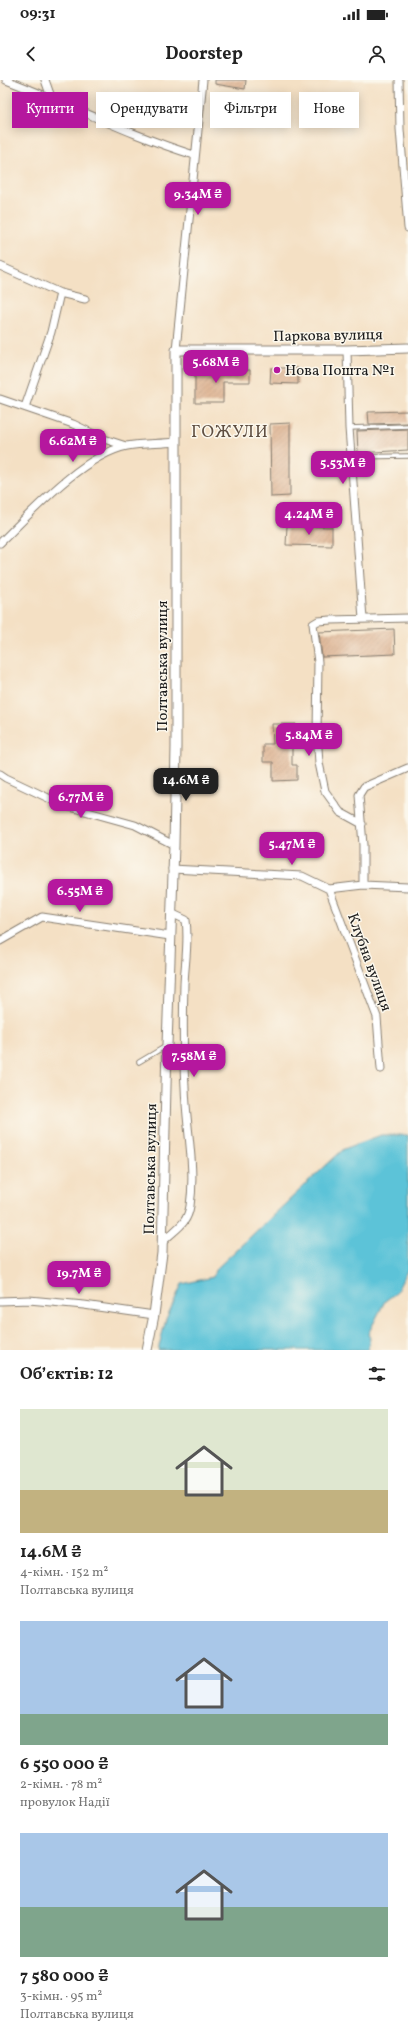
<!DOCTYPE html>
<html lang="uk">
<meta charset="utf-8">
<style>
body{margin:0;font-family:Vollkorn,serif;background:#f2f2f2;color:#222;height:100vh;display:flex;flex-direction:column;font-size:15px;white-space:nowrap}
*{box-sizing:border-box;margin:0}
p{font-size:13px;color:#767676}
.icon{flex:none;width:22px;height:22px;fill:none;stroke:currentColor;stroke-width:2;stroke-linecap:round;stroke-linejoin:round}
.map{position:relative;height:1270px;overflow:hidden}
.details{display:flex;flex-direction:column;background:#fff;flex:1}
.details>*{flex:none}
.top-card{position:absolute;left:12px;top:12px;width:384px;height:36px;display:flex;gap:8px}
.price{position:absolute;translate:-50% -34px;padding:0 9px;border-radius:8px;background:#b5179e;color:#fff;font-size:13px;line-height:26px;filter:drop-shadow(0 1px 2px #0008)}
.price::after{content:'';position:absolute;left:50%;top:24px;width:12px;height:9px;margin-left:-6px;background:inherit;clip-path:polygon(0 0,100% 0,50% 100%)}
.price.on{background:#222;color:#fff}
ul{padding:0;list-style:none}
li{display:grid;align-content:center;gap:8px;height:212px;padding:0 20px}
li span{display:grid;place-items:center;height:124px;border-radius:0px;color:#555}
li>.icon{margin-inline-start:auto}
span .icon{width:72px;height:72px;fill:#fffc;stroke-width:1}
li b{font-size:17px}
h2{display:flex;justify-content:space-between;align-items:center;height:48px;padding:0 20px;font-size:17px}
.chip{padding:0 14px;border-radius:0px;background:#fff;box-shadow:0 2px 10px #0003;font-size:14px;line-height:36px}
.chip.on{background:#b5179e;color:#fff}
.status{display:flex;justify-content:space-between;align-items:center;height:28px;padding:0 20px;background:#fff;direction:ltr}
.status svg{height:11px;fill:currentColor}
header{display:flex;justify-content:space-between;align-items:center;height:52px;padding:0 20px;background:#fff;font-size:18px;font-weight:700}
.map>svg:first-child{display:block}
</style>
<div class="status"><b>09:31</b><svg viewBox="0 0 49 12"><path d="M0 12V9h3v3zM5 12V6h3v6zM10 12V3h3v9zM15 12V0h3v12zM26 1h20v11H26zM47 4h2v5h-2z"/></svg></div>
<header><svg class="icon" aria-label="back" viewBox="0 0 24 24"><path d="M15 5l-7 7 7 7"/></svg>Doorstep<svg class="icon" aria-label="person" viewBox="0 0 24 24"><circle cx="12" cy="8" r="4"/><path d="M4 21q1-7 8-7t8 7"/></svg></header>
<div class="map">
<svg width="408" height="1270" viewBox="0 0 408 1270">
<defs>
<pattern id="building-hatch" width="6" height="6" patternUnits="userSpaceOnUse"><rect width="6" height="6" fill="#daab87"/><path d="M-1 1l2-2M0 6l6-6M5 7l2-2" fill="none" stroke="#ba9374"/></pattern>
</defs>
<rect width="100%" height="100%" fill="#fbf7ec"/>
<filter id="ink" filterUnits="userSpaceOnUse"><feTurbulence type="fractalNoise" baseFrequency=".025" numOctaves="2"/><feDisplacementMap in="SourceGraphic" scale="8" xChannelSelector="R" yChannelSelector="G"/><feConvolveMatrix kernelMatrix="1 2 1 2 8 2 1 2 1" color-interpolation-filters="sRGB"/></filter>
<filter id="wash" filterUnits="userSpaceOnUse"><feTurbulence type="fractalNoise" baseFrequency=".012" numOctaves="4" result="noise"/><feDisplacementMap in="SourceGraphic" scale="16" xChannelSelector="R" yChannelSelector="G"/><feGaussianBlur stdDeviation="0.9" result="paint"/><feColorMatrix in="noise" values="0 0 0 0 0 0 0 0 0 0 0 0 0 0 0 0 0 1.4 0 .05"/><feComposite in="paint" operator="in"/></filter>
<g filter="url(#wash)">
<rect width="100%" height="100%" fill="#f4e0c4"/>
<!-- water -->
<path fill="#5bc3d8" stroke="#3c707a" d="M381,1055h27v134l-12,24 -11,8 -17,33 2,4 -2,12h-210l8,-31 16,-35 31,-7 2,-7 121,-114 8,-7z"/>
<g id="blocks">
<!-- building -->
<path fill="url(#building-hatch)" d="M215,0h31l-1,9 -30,-5z
M271,288h27v16l-28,-1z
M226,290h24v12h-27v21h-28v-31h31z
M408,331v12l-39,1 -1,-12z
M290,343v73l-19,1 -1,-73z
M408,349v21l-50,3 -1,-22z
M287,446l45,1v19l-46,-1z
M394,549l1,25 -73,3 -3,-25z
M272,644h24v13h-4v28h5v15l-24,1v-19h-10v-18h10z"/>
</g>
</g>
<g filter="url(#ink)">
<use href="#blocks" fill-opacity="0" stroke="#887e70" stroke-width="1"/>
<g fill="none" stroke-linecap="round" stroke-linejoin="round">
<defs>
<path id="service" d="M349,348l59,-2
M351,377l57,-1
M139,982l27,-16"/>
<path id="minor" d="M6,0c63,24 123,55 188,75
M45,0l6,17
M399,0l1,49 8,99
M0,186l60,27 25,6
M176,270l27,-270
M347,270l2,78 14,191
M0,319l73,25 31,15 22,7
M25,327l26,-75 9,-39
M0,463c32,-31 83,-88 127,-97 15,-3 33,-2 48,-4
M0,694l6,4 57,27 72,20 39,20
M362,744l-22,-12 -15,-21 -6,-28 -2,-30 1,-71 -5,-38 5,-3 13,-1 77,-2
M172,789l130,7 27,13 34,-4 45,2
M363,805v-40l-4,-50 5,-8 44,-19
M329,809l48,128 4,52
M0,861l42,-24 128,19
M162,1163c12,-14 25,-17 28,-37 6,-40 -4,-79 -5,-119 -2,-34 -2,-69 -1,-103 1,-22 5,-42 2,-64l-15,-7
M0,1221l29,-1 55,5 70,10"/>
<path id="tertiary" d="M147,1270l7,-35 8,-62 5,-208 7,-200 2,-98v-397h171l61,-2"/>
</defs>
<!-- service casing -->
<use href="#service" stroke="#887e70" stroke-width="5.5"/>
<!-- minor casing -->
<use href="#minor" stroke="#887e70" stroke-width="9"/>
<!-- tertiary casing -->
<use href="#tertiary" stroke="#887e70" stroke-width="11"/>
<!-- service -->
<use href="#service" stroke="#fff" stroke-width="3.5"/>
<!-- minor -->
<use href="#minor" stroke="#fff" stroke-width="7"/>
<!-- tertiary -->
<use href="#tertiary" stroke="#fff" stroke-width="9"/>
</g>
</g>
<!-- markers -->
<circle fill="#b5179e" stroke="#fbf7ec" stroke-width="1.5" cx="277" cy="290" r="4"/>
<g text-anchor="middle" stroke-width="3" stroke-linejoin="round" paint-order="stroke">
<!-- street labels -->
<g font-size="15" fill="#1c1c1c" stroke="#fbf7ec">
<text transform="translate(328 255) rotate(-1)" y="5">Паркова вулиця</text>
<text transform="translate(162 586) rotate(-90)" y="5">Полтавська вулиця</text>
<text transform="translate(370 882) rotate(70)" y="5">Клубна вулиця</text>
<text transform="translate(150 1089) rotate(-89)" y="5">Полтавська вулиця</text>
</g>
<!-- poi labels -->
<g font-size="15" fill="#1c1c1c" stroke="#fbf7ec" text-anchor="start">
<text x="285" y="295">Нова Пошта №1</text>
</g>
<!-- quarter labels -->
<g font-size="17" letter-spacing="1" fill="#5e4e41" stroke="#fbf7ec">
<text x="230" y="357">ГОЖУЛИ</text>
</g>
</g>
</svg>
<b class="price" style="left:198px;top:136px">9.34M ₴</b>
<b class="price" style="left:216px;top:304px">5.68M ₴</b>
<b class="price" style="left:73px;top:383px">6.62M ₴</b>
<b class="price" style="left:343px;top:405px">5.53M ₴</b>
<b class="price" style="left:309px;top:456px">4.24M ₴</b>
<b class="price" style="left:309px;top:677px">5.84M ₴</b>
<b class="price on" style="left:186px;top:722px">14.6M ₴</b>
<b class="price" style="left:81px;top:739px">6.77M ₴</b>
<b class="price" style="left:292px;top:786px">5.47M ₴</b>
<b class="price" style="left:80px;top:833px">6.55M ₴</b>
<b class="price" style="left:194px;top:998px">7.58M ₴</b>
<b class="price" style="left:79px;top:1215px">19.7M ₴</b>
<div class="top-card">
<a class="chip on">Купити</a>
<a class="chip">Орендувати</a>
<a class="chip">Фільтри</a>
<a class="chip">Нове</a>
</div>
</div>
<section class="details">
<h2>Об’єктів: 12<svg class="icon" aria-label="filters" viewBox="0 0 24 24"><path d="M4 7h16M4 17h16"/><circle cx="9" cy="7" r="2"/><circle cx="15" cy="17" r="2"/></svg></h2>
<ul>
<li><span style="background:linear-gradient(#dfe7d0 65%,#c2b280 0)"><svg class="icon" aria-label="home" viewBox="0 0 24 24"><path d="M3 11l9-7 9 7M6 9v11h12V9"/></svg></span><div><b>14.6M ₴</b><p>4-кімн. · 152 m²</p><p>Полтавська вулиця</p></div></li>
<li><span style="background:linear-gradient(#a9c7e8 75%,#7fa58c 0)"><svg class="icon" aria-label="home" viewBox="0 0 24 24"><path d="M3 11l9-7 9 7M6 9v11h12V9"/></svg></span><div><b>6 550 000 ₴</b><p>2-кімн. · 78 m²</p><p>провулок Надії</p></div></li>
<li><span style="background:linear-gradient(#a9c7e8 60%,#7fa58c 0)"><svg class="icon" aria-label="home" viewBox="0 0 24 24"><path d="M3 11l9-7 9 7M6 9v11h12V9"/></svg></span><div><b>7 580 000 ₴</b><p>3-кімн. · 95 m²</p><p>Полтавська вулиця</p></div></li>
</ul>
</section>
